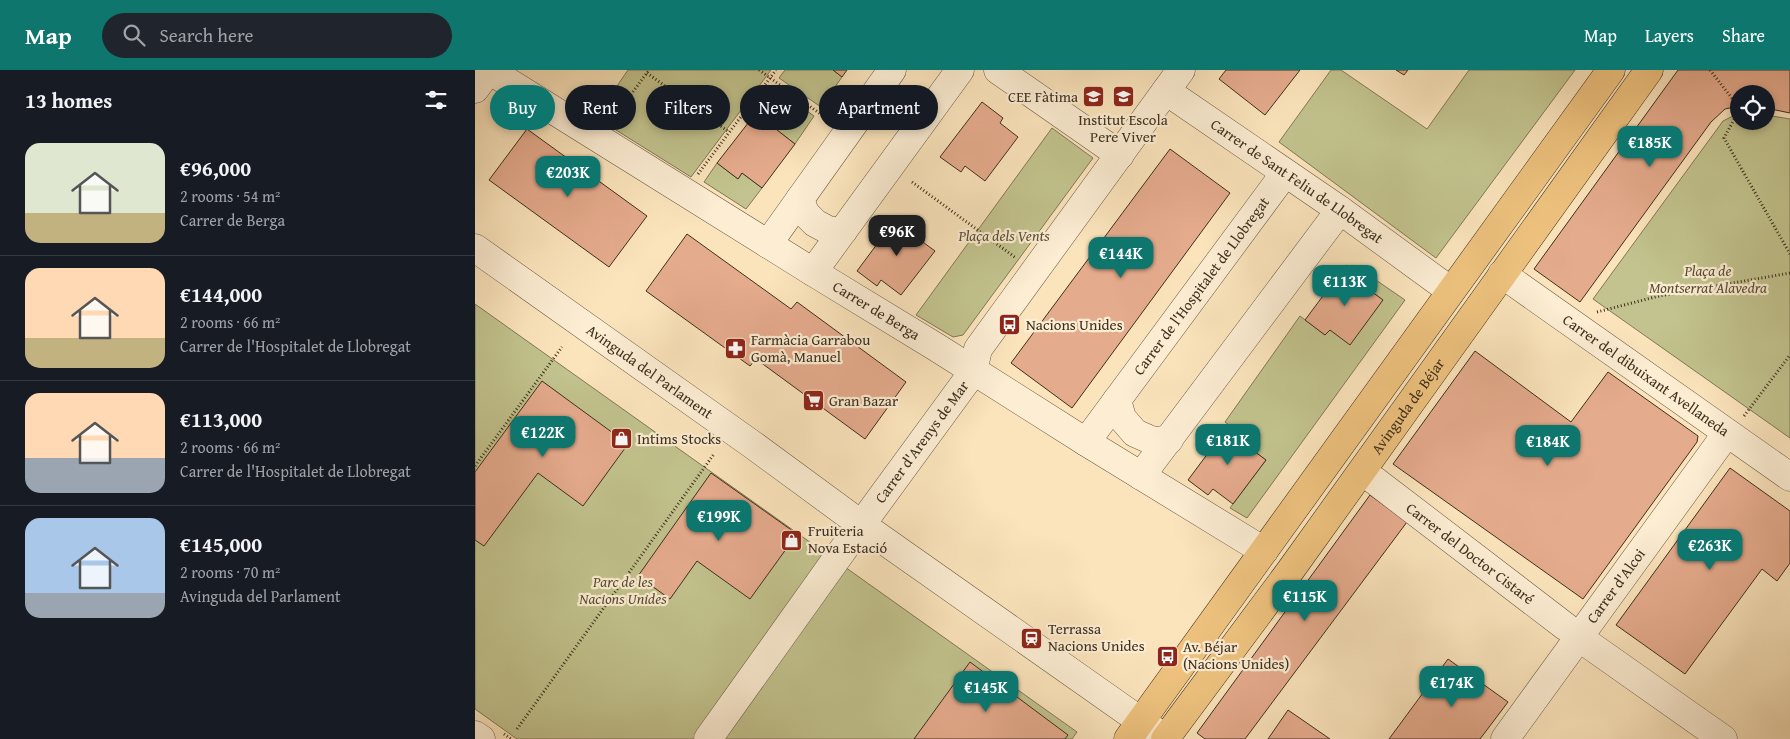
<!DOCTYPE html>
<meta charset="utf-8">
<style>
body{margin:0;font-family:"Gentium Book Plus",serif;background:#20242c;color:#f1f3f6;height:100vh;display:flex;flex-direction:column;font-size:19px;white-space:nowrap}
*{box-sizing:border-box;margin:0}
p{font-size:16px;color:#9ea1a6}
.icon{flex:none;width:28px;height:28px;fill:none;stroke:currentColor;stroke-width:2;stroke-linecap:round;stroke-linejoin:round}
.map{position:relative;flex:1;overflow:hidden}
.sheet{display:flex;flex-direction:column;background:#171b24;width:475px}
.sheet>*{flex:none}
.guide{position:absolute;left:15px;top:15px;width:475px;height:45px;display:flex;gap:10px}
.buttons{position:absolute;left:1255px;top:15px;display:grid;gap:10px}
.buttons a{display:grid;place-items:center;width:45px;height:45px;border-radius:50%;background:#171b24;box-shadow:0 2px 8px #0003;font-size:25px}
.price{position:absolute;translate:-50% -42px;padding:0 11px;border-radius:10px;background:#0f766e;color:#fff;font-size:16px;line-height:32px;filter:drop-shadow(0 1px 2px #0008)}
.price::after{content:'';position:absolute;left:50%;top:30px;width:15px;height:11px;margin-left:-8px;background:inherit;clip-path:polygon(0 0,100% 0,50% 100%)}
.price.current{background:#222;color:#fff}
ul{padding:0;list-style:none}
li{display:flex;align-items:center;gap:15px;height:125px;padding:0 25px}
li+li{border-top:1px solid #363941}
li span{display:grid;place-items:center;flex:none;width:140px;height:100px;border-radius:15px;color:#555}
li>.icon{margin-inline-start:auto}
span .icon{width:60px;height:60px;fill:#fffc;stroke-width:1}
li b{font-size:21px}
h2{display:flex;justify-content:space-between;align-items:center;height:60px;padding:0 25px;font-size:21px}
.chip{padding:0 18px;border-radius:22px;background:#171b24;box-shadow:0 2px 8px #0003;font-size:18px;line-height:45px}
.chip.current{background:#0f766e;color:#fff}
header{display:flex;align-items:center;gap:30px;box-sizing:border-box;height:70px;padding:0 25px;background:#0f766e;color:#fff}
header strong{font-size:24px}
nav{display:flex;gap:28px;margin-inline-start:auto;font-size:18px}
.search{width:350px;height:45px;background:#20242c;display:flex;align-items:center;gap:12px;box-sizing:border-box;padding:0 18px;border-radius:28px;color:#9ea1a6;font-size:19px}
main{display:flex;flex:1;min-height:0}
.map>svg:first-child{display:block}
</style>
<header>
<strong>Map</strong>
<div class="search"><svg class="icon" aria-label="search" viewBox="0 0 24 24"><circle cx="10" cy="10" r="6"/><path d="M15 15l6 6"/></svg>Search here</div>
<nav><a>Map</a><a>Layers</a><a>Share</a></nav>
</header>
<main>
<section class="sheet">
<h2>13 homes<svg class="icon" aria-label="filters" viewBox="0 0 24 24"><path d="M4 7h16M4 17h16"/><circle cx="9" cy="7" r="2"/><circle cx="15" cy="17" r="2"/></svg></h2>
<ul>
<li><span style="background:linear-gradient(#dfe7d0 70%,#c2b280 0)"><svg class="icon" aria-label="home" viewBox="0 0 24 24"><path d="M3 11l9-7 9 7M6 9v11h12V9"/></svg></span><div><b>€96,000</b><p>2 rooms · 54 m²</p><p>Carrer de Berga</p></div></li>
<li><span style="background:linear-gradient(#ffd9b3 70%,#c2b280 0)"><svg class="icon" aria-label="home" viewBox="0 0 24 24"><path d="M3 11l9-7 9 7M6 9v11h12V9"/></svg></span><div><b>€144,000</b><p>2 rooms · 66 m²</p><p>Carrer de l'Hospitalet de Llobregat</p></div></li>
<li><span style="background:linear-gradient(#ffd9b3 65%,#9aa5b1 0)"><svg class="icon" aria-label="home" viewBox="0 0 24 24"><path d="M3 11l9-7 9 7M6 9v11h12V9"/></svg></span><div><b>€113,000</b><p>2 rooms · 66 m²</p><p>Carrer de l'Hospitalet de Llobregat</p></div></li>
<li><span style="background:linear-gradient(#a9c7e8 75%,#9aa5b1 0)"><svg class="icon" aria-label="home" viewBox="0 0 24 24"><path d="M3 11l9-7 9 7M6 9v11h12V9"/></svg></span><div><b>€145,000</b><p>2 rooms · 70 m²</p><p>Avinguda del Parlament</p></div></li>
</ul>
</section>
<div class="map">
<svg width="1315" height="669" viewBox="0 0 1315 669">
<rect width="100%" height="100%" fill="#fbe4bc"/>
<filter id="stains"><feTurbulence type="fractalNoise" baseFrequency=".004" numOctaves="4"/><feColorMatrix values="0 0 0 0 .2 0 0 0 0 .09 0 0 0 0 .02 0 0 0 .5 -.17"/></filter>
<radialGradient id="worn" r=".72"><stop offset=".6" stop-color="#630" stop-opacity="0"/><stop offset="1" stop-color="#630" stop-opacity=".3"/></radialGradient>
<!-- green -->
<path fill="#c2c38e" stroke="#807956" d="M153,0h143l-80,107 -83,-52 -11,-10z
M310,0h48l9,7 -21,30 -42,-29z
M856,0h10l86,59 42,-59h106l-139,188 -157,-116z
M298,17l41,29 -19,28 -18,-14 3,-5 -21,-16z
M1262,44h2v7h27v-6l24,4v319l-197,-139 130,-178z
M577,58l41,30 -130,177 -10,2 -37,-22z
M242,93l21,16 4,-6 20,15 -16,21 -42,-27z
M879,195l51,35 -158,218 -17,-10 36,-48 -19,-14 4,-5 -26,-19 75,-106 25,19 5,-5 53,-30 -19,-14 3,-5 -16,-12z
M0,234l602,428 -5,7h-555l-42,-30z"/>
<!-- building -->
<path fill="#e5ab8d" stroke="#3e2f1e" d="M358,0h14l-5,7z
M751,0h74l-35,45 -46,-36z
M921,0h12l-4,5z
M1203,0h112v43l-24,-5v-14h-27v12l-14,3 -14,13 -131,180 -46,-33z
M507,32l21,16 -3,5 18,14 -33,44 -20,-15 -4,6 -21,-15z
M284,39l21,16 -3,5 18,14 -33,44 -20,-15 -4,6 -21,-16z
M52,59l120,87 -38,51 -120,-87z
M695,79l60,44 -158,215 -61,-45z
M423,146l21,16 -3,5 19,14 -34,44 -20,-15 -4,6 -20,-15z
M212,164l104,75 6,-7 109,80 -41,57 -109,-80 -6,7 -104,-75z
M871,195l21,16 -3,5 19,14 -33,45 -20,-15 -5,5 -20,-15z
M1000,281l96,71 37,-50 90,64 -1,6 -114,157 -190,-135z
M67,311l86,63 -45,62 -45,-33 -54,73 -9,-6v-68z
M754,355l22,16 -4,5 19,14 -33,44 -20,-15 -5,6 -20,-15z
M1255,398l60,43v52l-13,18 -15,-12 -77,105 -69,-49z
M236,403l86,61 -47,65 -53,-38 -27,38 -32,-23z
M895,425l37,27 -162,217h-40l-8,-6z
M973,589l60,43 -28,37h-91z
M495,592l98,73 -3,4h-151z
M813,640l42,29h-62z"/>
<g fill="none" stroke-linecap="round" stroke-linejoin="round">
<defs>
<g id="minor">
<path id="s1" d="M14,0l324,202 123,75 150,95 178,109"/>
<path d="M523,0l122,85"/>
<path d="M0,19l14,-19"/>
<path id="s2" d="M691,21l174,119 111,81"/>
<path d="M325,129l5,14 10,10 15,8h13"/>
<path d="M293,174l124,-174"/>
<path id="s3" d="M0,178l278,197 109,80 304,214"/>
<path d="M338,202l147,-202"/>
<path id="s4" d="M1027,204l288,203"/>
<path d="M642,330l5,18 13,15 18,8 16,-1"/>
<path id="s5" d="M611,372l199,-269"/>
<path d="M666,406l199,-266"/>
<path id="s6" d="M899,410l192,147"/>
<path d="M1116,576l132,93"/>
<path d="M0,665l6,4"/>
<path id="s7" d="M233,669l137,-192 128,-175 5,-23 203,-279"/>
<path id="s8" d="M1030,669l222,-306"/>
</g>
<g id="major">
<path d="M653,669l483,-669"/>
<path id="s9" d="M690,669l125,-168 359,-501"/>
</g>
</defs>
<!-- minor casing -->
<use href="#minor" stroke="#6d5c46" stroke-width="29"/>
<!-- major casing -->
<use href="#major" stroke="#3e2f1e" stroke-width="29"/>
<!-- path -->
<path stroke="#3e2f1e" stroke-width="3" stroke-dasharray="1 2.5" stroke-linecap="butt" d="M284,0l63,45
M1235,0l28,36 -1,8 -13,24 66,116
M172,3l82,59
M137,50l37,-50
M223,104l78,-104
M437,112l104,76
M1122,242l62,-16 131,-23
M1269,346l46,-61
M0,396l87,-119
M42,659l197,-275
M29,664l7,5"/>
<!-- minor -->
<use href="#minor" stroke="#fcedd3" stroke-width="28"/>
<!-- major -->
<use href="#major" stroke="#eec27e" stroke-width="28"/>
</g>
<!-- icons -->
<defs>
<symbol id="school-square" viewBox="-11 -11 22 22"><rect x="-9" y="-9" width="18" height="18" rx="4" fill="#8f2418" stroke="#fcedd3"/><path d="M0-5L7-2L0 1L-7-2ZM-4 1L0 2.5L4 1V4Q0 6-4 4Z" fill="#fff"/></symbol>
<symbol id="bus-square" viewBox="-11 -11 22 22"><rect x="-9" y="-9" width="18" height="18" rx="4" fill="#8f2418" stroke="#fcedd3"/><path d="M-5-6H5V4H4V6H2V4H-2V6H-4V4H-5ZM-3.5-4V0h7V-4ZM-3.5 1.2v1.5H-2V1.2ZM2 1.2v1.5H3.5V1.2Z" fill="#fff"/></symbol>
<symbol id="pharmacy-square" viewBox="-11 -11 22 22"><rect x="-9" y="-9" width="18" height="18" rx="4" fill="#8f2418" stroke="#fcedd3"/><path d="M-2-6h4v4h4v4h-4v4h-4v-4h-4v-4h4Z" fill="#fff"/></symbol>
<symbol id="supermarket-square" viewBox="-11 -11 22 22"><rect x="-9" y="-9" width="18" height="18" rx="4" fill="#8f2418" stroke="#fcedd3"/><path d="M-6-5.5h2.5l.6 2H6L4.5 2H-2.5L-4.4-4H-6ZM-1.5 3.2a1.3 1.3 0 1 0 .1 0ZM3 3.2a1.3 1.3 0 1 0 .1 0Z" fill="#fff"/></symbol>
<symbol id="shop-square" viewBox="-11 -11 22 22"><rect x="-9" y="-9" width="18" height="18" rx="4" fill="#8f2418" stroke="#fcedd3"/><path d="M-5-2.5h2.3a2.7 3.5 0 0 1 5.4 0H5L5.5 6h-11ZM-1.5-2.5h3a1.5 2.3 0 0 0-3 0Z" fill="#fff"/></symbol>
<symbol id="station-square" viewBox="-11 -11 22 22"><rect x="-9" y="-9" width="18" height="18" rx="4" fill="#8f2418" stroke="#fcedd3"/><path d="M-3-6H3Q5-6 5-4V2Q5 4 3 4L4.5 6H3L1.5 4h-3L-3 6H-4.5L-3 4Q-5 4-5 2V-4Q-5-6-3-6ZM-3.5-4v3h7v-3ZM-3.5 1v1.5H-2V1ZM2 1v1.5H3.5V1Z" fill="#fff"/></symbol>
</defs>
<g fill-rule="evenodd">
<use href="#school-square" x="606" y="14" width="25" height="25"/>
<use href="#school-square" x="636" y="14" width="25" height="25"/>
<use href="#bus-square" x="522" y="242" width="25" height="25"/>
<use href="#pharmacy-square" x="248" y="266" width="25" height="25"/>
<use href="#supermarket-square" x="326" y="318" width="25" height="25"/>
<use href="#shop-square" x="134" y="356" width="25" height="25"/>
<use href="#shop-square" x="304" y="458" width="25" height="25"/>
<use href="#station-square" x="544" y="556" width="25" height="25"/>
<use href="#bus-square" x="680" y="574" width="25" height="25"/>
</g>
<g text-anchor="middle" stroke-width="4.5" stroke-linejoin="round" paint-order="stroke">
<!-- poi labels -->
<g font-size="15" fill="#3e2f1e" stroke="#fcedd3" text-anchor="start">
<text x="603" y="32" text-anchor="end">CEE Fàtima</text>
<text x="648" y="55" text-anchor="middle">Institut Escola<tspan x="648" dy="17">Pere Viver</tspan></text>
<text x="551" y="260">Nacions Unides</text>
<text x="276" y="275">Farmàcia Garrabou<tspan x="276" dy="17">Gomà, Manuel</tspan></text>
<text x="354" y="336">Gran Bazar</text>
<text x="162" y="374">Intims Stocks</text>
<text x="333" y="466">Fruiteria<tspan x="333" dy="17">Nova Estació</tspan></text>
<text x="573" y="564">Terrassa<tspan x="573" dy="17">Nacions Unides</tspan></text>
<text x="708" y="582">Av. Béjar<tspan x="708" dy="17">(Nacions Unides)</tspan></text>
</g>
<!-- street labels -->
<g font-size="15" fill="#3e2f1e" stroke="#fcedd3">
<text dy="5" stroke="none"><textPath href="#s2" startOffset="159">Carrer de Sant Feliu de Llobregat</textPath></text>
<text dy="5" stroke="none"><textPath href="#s5" startOffset="194">Carrer de l'Hospitalet de Llobregat</textPath></text>
<text dy="5" stroke="none"><textPath href="#s1" startOffset="456">Carrer de Berga</textPath></text>
<text dy="5" stroke="none"><textPath href="#s3" startOffset="214">Avinguda del Parlament</textPath></text>
<text dy="5" stroke="none"><textPath href="#s4" startOffset="176">Carrer del dibuixant Avellaneda</textPath></text>
<text dy="5" stroke="none"><textPath href="#s9" startOffset="412">Avinguda de Béjar</textPath></text>
<text dy="5" stroke="none"><textPath href="#s7" startOffset="366">Carrer d'Arenys de Mar</textPath></text>
<text dy="5" stroke="none"><textPath href="#s6" startOffset="121">Carrer del Doctor Cistaré</textPath></text>
<text dy="5" stroke="none"><textPath href="#s8" startOffset="189">Carrer d'Alcoi</textPath></text>
</g>
<!-- park labels -->
<g font-size="15" font-style="italic" fill="#584d34" stroke="#fcedd3">
<text x="529" y="171">Plaça dels Vents</text>
<text x="1233" y="206">Plaça de<tspan x="1233" dy="17">Montserrat Alavedra</tspan></text>
<text x="148" y="517">Parc de les<tspan x="148" dy="17">Nacions Unides</tspan></text>
</g>
</g>
<rect width="100%" height="100%" filter="url(#stains)"/>
<rect width="100%" height="100%" fill="url(#worn)"/>
</svg>
<div class="buttons">
<a><svg class="icon" aria-label="locate" viewBox="0 0 24 24"><circle cx="12" cy="12" r="6"/><path d="M12 2v4M12 18v4M2 12h4M18 12h4"/></svg></a>
</div>
<b class="price" style="left:1175px;top:98px">€185K</b>
<b class="price" style="left:93px;top:128px">€203K</b>
<b class="price current" style="left:422px;top:187px">€96K</b>
<b class="price" style="left:646px;top:209px">€144K</b>
<b class="price" style="left:870px;top:237px">€113K</b>
<b class="price" style="left:68px;top:388px">€122K</b>
<b class="price" style="left:753px;top:396px">€181K</b>
<b class="price" style="left:1073px;top:397px">€184K</b>
<b class="price" style="left:244px;top:472px">€199K</b>
<b class="price" style="left:1235px;top:501px">€263K</b>
<b class="price" style="left:830px;top:552px">€115K</b>
<b class="price" style="left:977px;top:638px">€174K</b>
<b class="price" style="left:511px;top:643px">€145K</b>
<div class="guide">
<a class="chip current">Buy</a>
<a class="chip">Rent</a>
<a class="chip">Filters</a>
<a class="chip">New</a>
<a class="chip">Apartment</a>
</div>
</div>
</main>
